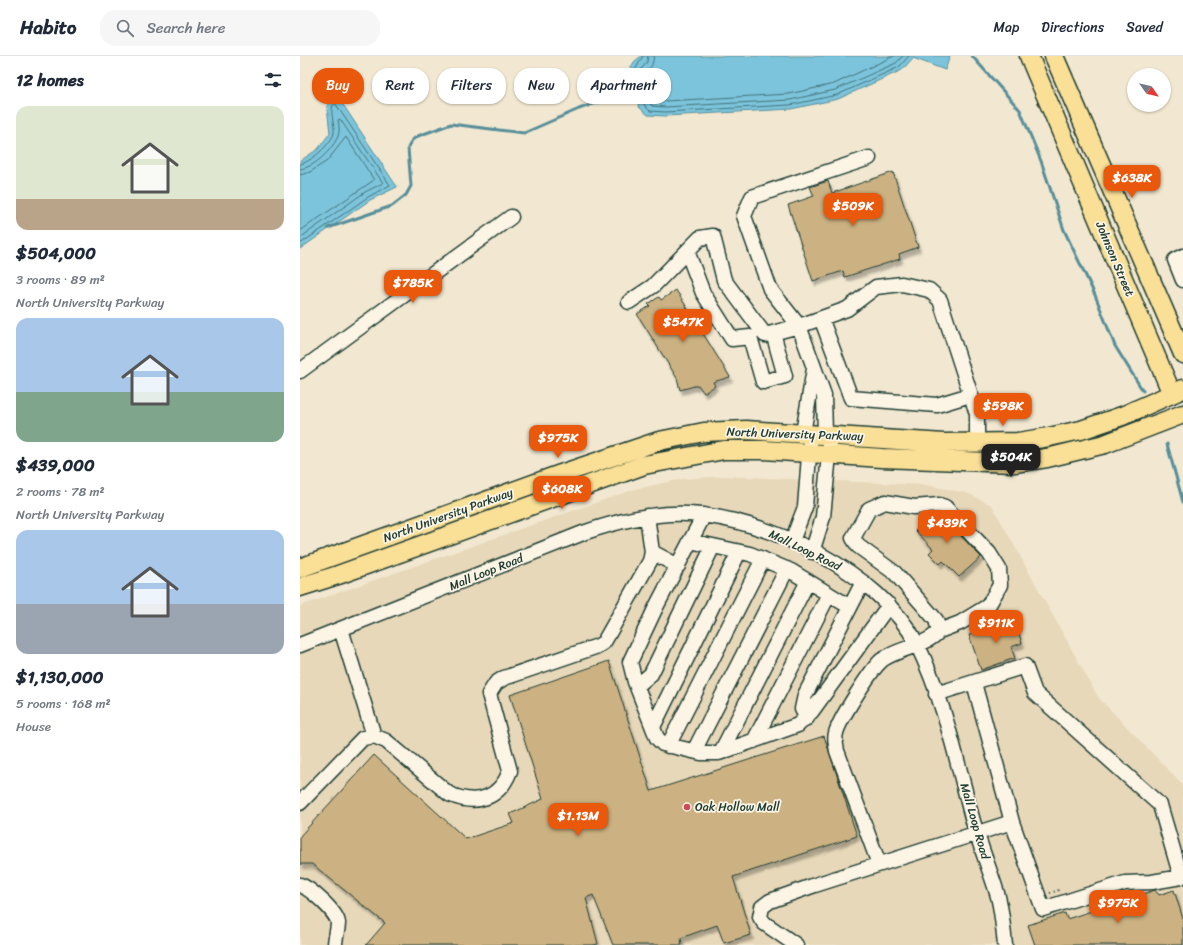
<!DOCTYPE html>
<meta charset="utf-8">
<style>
body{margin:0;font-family:Sriracha,sans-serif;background:#f6f6f7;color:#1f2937;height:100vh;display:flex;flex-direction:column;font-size:15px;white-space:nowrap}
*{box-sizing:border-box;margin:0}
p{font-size:13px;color:#747a83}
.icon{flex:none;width:22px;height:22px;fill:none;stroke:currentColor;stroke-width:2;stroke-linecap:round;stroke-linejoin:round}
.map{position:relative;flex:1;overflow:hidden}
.details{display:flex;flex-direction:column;background:#fff;width:300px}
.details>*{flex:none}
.top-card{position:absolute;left:12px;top:12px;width:380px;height:36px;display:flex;gap:8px}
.needle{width:26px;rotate:124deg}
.buttons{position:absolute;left:827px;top:12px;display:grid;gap:8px}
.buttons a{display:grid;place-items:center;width:44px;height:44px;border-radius:50%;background:#fff;box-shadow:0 1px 3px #0004;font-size:20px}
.price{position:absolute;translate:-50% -34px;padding:0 9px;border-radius:8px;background:#ea580c;color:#fff;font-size:13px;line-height:26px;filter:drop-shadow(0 1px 2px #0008)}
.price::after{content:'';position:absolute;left:50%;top:24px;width:12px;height:9px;margin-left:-6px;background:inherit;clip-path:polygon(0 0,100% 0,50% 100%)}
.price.current{background:#222;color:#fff}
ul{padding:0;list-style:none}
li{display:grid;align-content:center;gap:8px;height:212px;padding:0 16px}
li span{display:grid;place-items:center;height:124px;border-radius:12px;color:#555}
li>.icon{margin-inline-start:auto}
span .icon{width:72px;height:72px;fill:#fffc;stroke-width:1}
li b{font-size:17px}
h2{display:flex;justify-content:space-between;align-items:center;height:48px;padding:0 16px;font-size:17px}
.tag{padding:0 14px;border-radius:16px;background:#fff;box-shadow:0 1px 3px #0004;font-size:14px;line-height:36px}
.tag.current{background:#ea580c;color:#fff}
header{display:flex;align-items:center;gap:24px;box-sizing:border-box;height:56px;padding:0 20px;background:#fff;border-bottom:1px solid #e0e1e3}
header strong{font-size:19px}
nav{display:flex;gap:22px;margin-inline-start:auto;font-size:14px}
.search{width:280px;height:36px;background:#f6f6f7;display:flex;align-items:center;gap:10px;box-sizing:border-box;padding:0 14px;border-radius:16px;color:#747a83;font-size:15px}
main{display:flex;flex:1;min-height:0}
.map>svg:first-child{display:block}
</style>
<header>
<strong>Habito</strong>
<div class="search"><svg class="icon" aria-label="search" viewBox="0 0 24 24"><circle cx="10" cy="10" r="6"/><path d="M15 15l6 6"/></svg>Search here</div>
<nav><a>Map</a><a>Directions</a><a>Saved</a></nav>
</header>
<main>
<section class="details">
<h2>12 homes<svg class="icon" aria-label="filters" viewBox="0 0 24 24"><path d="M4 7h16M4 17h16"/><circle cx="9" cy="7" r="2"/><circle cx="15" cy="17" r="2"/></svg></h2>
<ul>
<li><span style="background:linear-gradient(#dfe7d0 75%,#b9a48a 0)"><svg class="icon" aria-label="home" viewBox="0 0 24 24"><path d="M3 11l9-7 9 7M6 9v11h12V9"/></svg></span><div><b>$504,000</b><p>3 rooms · 89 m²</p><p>North University Parkway</p></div></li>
<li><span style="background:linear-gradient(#a9c7e8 60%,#7fa58c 0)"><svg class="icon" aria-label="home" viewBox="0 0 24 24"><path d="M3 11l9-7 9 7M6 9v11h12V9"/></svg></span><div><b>$439,000</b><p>2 rooms · 78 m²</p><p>North University Parkway</p></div></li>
<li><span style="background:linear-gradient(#a9c7e8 60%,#9aa5b1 0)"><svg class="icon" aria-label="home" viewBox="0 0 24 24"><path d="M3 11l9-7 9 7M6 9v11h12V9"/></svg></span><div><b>$1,130,000</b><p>5 rooms · 168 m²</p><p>House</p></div></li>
</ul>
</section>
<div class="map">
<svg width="883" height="889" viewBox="0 0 883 889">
<defs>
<filter id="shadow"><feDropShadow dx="2.5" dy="4.5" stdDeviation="1" flood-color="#0004"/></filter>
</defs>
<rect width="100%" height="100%" fill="#f2e8d1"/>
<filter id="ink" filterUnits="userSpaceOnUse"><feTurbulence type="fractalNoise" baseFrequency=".025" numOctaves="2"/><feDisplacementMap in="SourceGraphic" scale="8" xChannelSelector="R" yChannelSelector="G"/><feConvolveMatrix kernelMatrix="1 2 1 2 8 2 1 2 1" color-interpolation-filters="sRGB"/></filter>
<g filter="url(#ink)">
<!-- built -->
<path fill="#e7d8b9" d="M425,420l201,9 41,8 25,12 106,192 85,88v160h-883v-339l335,-117 47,-10z"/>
<!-- water -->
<path fill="#7bc4dc" stroke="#568e99" d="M341,0h309l-5,14 -32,-12 -11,12 -64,29 -47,10 -126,7 -17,-1 -9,-8 -10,-36 5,-9z
M32,38l12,12 53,81 -27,13 -70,49v-88l18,-12 12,-16 -3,-26z"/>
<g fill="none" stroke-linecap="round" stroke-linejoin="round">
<!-- shore -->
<path stroke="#447377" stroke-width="1" d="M343,0l-9,16c3,14 4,29 16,39l15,1 125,-7 47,-10 62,-28 10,-11
M348,0l-1,6 -8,10 6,24 7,10 13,1 125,-7 45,-10 61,-27 7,-7
M354,0l-2,9 -7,8 7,25 3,2 10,1 124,-7 45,-10 60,-28
M0,108c10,-1 32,-21 34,-31 1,-9 -6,-25 1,-30l55,82 -22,12 -68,47
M0,113c14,-1 33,-20 38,-33 2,-5 1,-11 0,-16l2,-1 43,64 -18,9 -65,46
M0,119l10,-3 17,-11 19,-24 28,43 -74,51"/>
<!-- stream -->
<path stroke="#568e99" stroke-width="3" d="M672,0l48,54 21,51 23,69 31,65 20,51 28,45
M28,172l64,-22 14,-11 5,-9 -3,-38 4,-8 6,-4 33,-12 73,9 55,-24 58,-21
M867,388l16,58"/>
</g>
<!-- building -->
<path fill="#ccb282" stroke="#1f3d34" filter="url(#shadow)" d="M593,116l25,75 -19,7 1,5 -55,18 -2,-6 -30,10 -25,-76 26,-9 -4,-9 18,-6 4,12z
M376,234l54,87 -17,5 2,4 -11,7 -6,-8 -18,5 -3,-12 -40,-64 13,-8 -2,-2 11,-7 2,3z
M631,458h9l41,43 -22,20 -16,-16 -3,3 -11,-11 4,-4 -18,-19z
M714,564l8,23 -11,4 4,11 -34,12 -12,-35z
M309,605l42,130 173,-55 33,100 -124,41 18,58 -27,8 -7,-18 -36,13 1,7h-69l-20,-50 -7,3 12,46 -5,1h-227l19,-22 -73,-59h-12v-28l74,-81 92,84 48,-16 -4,-9 33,-15 -33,-104z
M855,834l4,5 15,-5 9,29v26h-148l-7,-20 37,-12 2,6z"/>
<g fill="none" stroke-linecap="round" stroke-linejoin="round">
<defs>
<path id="minor" d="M387,195l16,42 29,46 18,-2 13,45 22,-6 -12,-43
M883,200l-8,4 8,20
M329,246l24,-16 47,-48 13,-2 11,44 41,55 34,-9 -29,-37 -26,-73 8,-19 117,-39
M521,262l30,80 86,7 33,-10
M0,315l211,-154
M503,377l11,-64
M525,378l-1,-39 -25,-69 48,-17 29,-22 26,-3 27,6 11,10 37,114v28
M404,459l-48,92 -26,55 5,20 22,56 6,6 38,9h18l79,-28 14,-14 77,-106
M390,485l60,13 41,17 59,36
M492,485l13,-34 5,-64
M352,496l26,14
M512,496l11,-35 7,-73
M41,573l33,107
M0,589l283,-112c34,-12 69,-21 106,-19 78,4 191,58 228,130 26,53 39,113 54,170 7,27 18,53 26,79 5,16 6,35 8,52
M674,627l38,139
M337,630l14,-12 62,-128
M507,662l-5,-9 3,-14 58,-113
M353,671l86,-175
M454,685l75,-147
M368,690l95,-187
M394,695l93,-182
M421,696l87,-171
M0,747l63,-65 11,-2 12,5 63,53c27,12 50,5 61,-23l-21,-77 7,-11 8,-5 94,-32 6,-4 46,-81 2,-9 -5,-36
M579,808l-42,-113c-1,-7 -3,-12 -1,-18 3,-13 36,-65 46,-73 16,-12 45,-14 57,-29l-3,-11 -41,-47 -37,-27 -5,-8 16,-29 16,-7 29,5 25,-2 6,2 44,46 10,16 1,16 -12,21 -28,17 -21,8
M0,829c10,3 37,27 38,38 0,7 -3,15 -3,22
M496,889l-32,-22 -4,-6 2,-10 8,-6 45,-16 197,-63 31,87 82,-26 27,-1 29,-5 -21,-72 -125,-112 -10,-27 -89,28"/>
<path id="major" d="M729,0l143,338
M754,0l129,298
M0,512l258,-93 101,-34 45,-9 42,-2 198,13 74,-1 31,-5 32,-7 41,-14 61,-27
M0,531l38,-12 306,-110 80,-15h40l118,8 132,5 33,-5 58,-14 78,-30"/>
</defs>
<!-- minor casing -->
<use href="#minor" stroke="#1f3d34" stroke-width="17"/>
<!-- major casing -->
<use href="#major" stroke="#1f3d34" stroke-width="21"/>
<!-- path -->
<path stroke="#1f3d34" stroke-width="2" stroke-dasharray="1 3" stroke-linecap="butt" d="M750,837l9,-3"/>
<!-- minor -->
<use href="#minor" stroke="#fcf5e5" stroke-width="14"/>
<!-- major -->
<use href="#major" stroke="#fadf96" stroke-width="18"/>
</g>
</g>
<!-- markers -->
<circle fill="#d1495b" stroke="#fcf5e5" stroke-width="1.5" cx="387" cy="751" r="4"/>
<g text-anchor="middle" stroke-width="3.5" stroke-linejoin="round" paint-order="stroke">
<!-- street labels -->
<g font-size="12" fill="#1f3d34" stroke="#fcf5e5">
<text transform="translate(815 203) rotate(67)" y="4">Johnson Street</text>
<text transform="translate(495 378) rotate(2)" y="4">North University Parkway</text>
<text transform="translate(148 459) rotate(-20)" y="4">North University Parkway</text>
<text transform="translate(505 494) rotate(26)" y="4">Mall Loop Road</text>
<text transform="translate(186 516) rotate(-22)" y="4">Mall Loop Road</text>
<text transform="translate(675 765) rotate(74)" y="4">Mall Loop Road</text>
</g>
<!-- poi labels -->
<g font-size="12" fill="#1f3d34" stroke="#fcf5e5" text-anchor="start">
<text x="395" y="755">Oak Hollow Mall</text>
</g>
</g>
</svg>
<div class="buttons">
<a><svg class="needle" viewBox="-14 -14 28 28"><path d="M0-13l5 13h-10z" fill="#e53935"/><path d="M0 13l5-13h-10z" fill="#747a83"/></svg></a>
</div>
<b class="price" style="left:832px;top:143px">$638K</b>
<b class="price" style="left:553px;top:171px">$509K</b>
<b class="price" style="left:113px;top:248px">$785K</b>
<b class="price" style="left:383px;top:287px">$547K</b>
<b class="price" style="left:703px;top:371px">$598K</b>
<b class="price" style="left:258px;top:403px">$975K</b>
<b class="price current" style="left:711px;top:422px">$504K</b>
<b class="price" style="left:262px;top:454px">$608K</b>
<b class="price" style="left:647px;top:488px">$439K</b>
<b class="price" style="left:696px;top:588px">$911K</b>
<b class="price" style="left:278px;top:781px">$1.13M</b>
<b class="price" style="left:818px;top:868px">$975K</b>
<div class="top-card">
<a class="tag current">Buy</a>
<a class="tag">Rent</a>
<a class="tag">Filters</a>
<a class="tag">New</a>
<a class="tag">Apartment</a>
</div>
</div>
</main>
